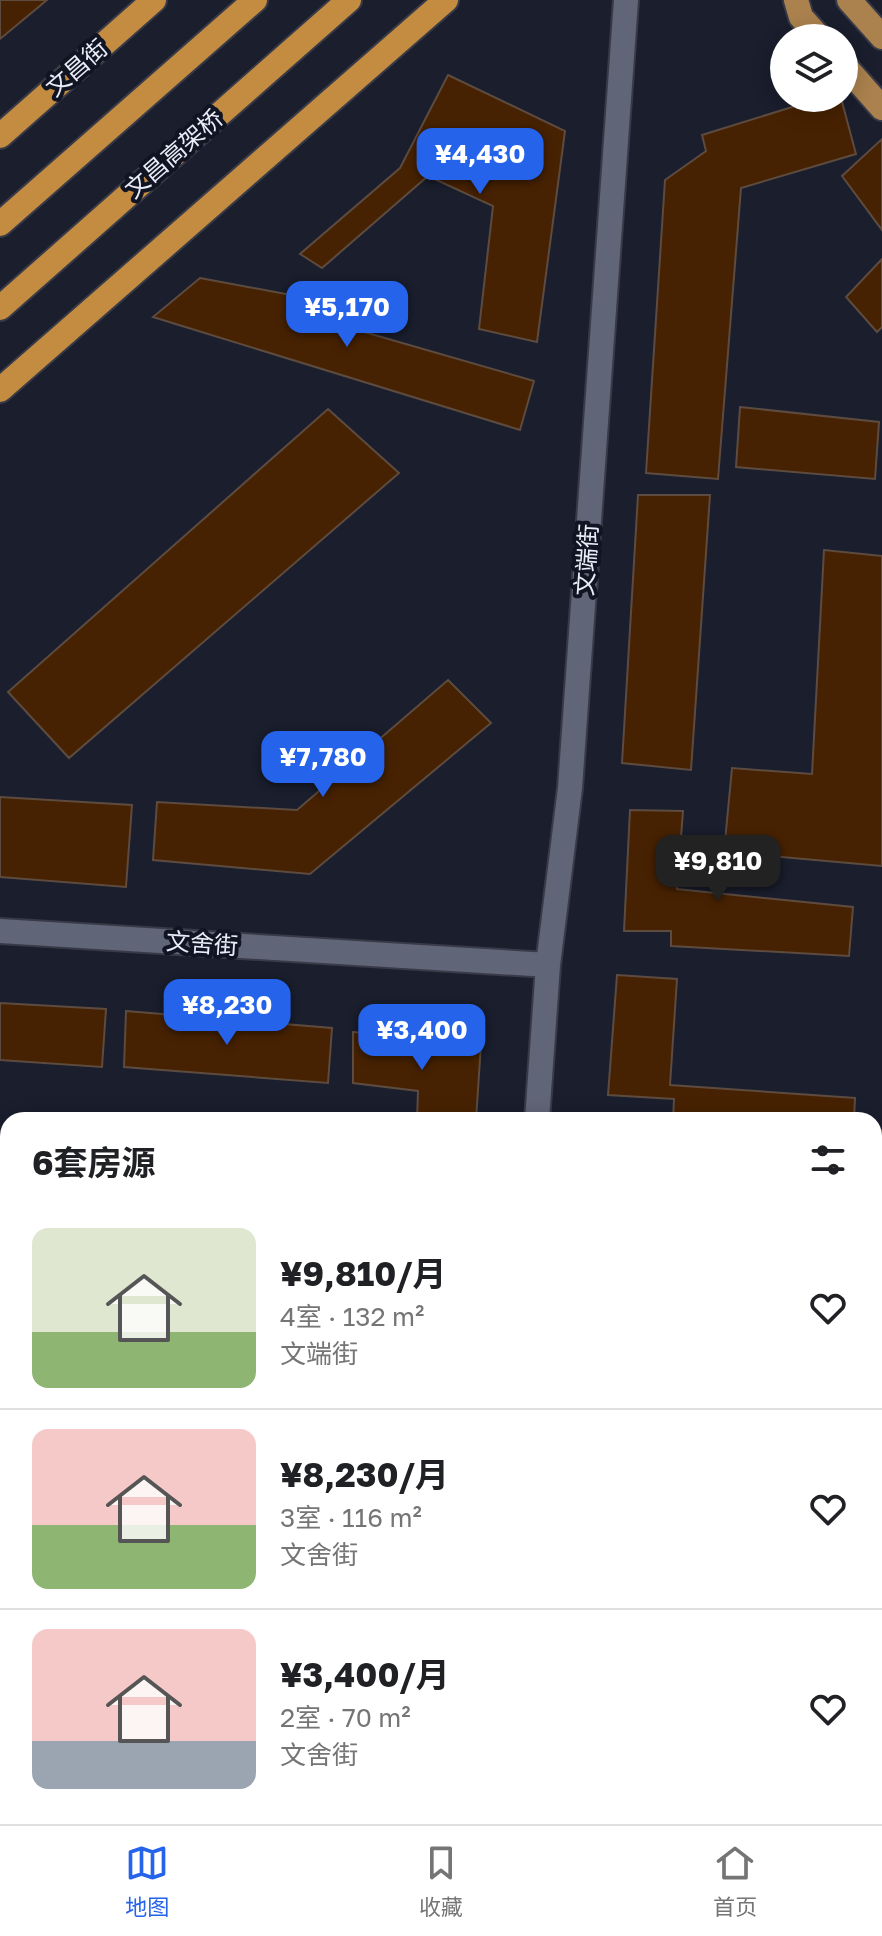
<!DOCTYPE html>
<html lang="zh">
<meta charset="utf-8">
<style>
body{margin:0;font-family:"Golos Text","Noto Sans SC",sans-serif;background:#f2f2f2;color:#202124;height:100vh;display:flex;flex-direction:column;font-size:30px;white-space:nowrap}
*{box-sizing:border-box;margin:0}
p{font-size:26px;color:#757577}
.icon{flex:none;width:44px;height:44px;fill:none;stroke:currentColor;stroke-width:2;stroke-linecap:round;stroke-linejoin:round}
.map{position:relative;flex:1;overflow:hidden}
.side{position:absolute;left:0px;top:1112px;width:882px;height:712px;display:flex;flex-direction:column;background:#fff;border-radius:24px 24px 0 0;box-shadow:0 4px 20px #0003}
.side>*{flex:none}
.buttons{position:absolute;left:770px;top:24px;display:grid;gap:16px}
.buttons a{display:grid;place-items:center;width:88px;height:88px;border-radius:50%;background:#fff;box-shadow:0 4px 20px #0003;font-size:40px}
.price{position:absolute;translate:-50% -68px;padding:0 18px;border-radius:16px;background:#2563eb;color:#fff;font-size:26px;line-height:52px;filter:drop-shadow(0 2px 4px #0008)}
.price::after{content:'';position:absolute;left:50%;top:48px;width:24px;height:18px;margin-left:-12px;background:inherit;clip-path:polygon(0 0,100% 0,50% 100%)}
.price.active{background:#222;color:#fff}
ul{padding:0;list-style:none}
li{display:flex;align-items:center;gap:24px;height:200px;padding:0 32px}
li+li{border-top:2px solid #e0e0e0}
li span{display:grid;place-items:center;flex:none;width:224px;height:160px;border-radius:16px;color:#555}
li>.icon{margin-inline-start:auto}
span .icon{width:96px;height:96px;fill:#fffc;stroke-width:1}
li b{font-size:34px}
h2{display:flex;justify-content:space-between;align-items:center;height:96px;padding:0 32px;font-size:34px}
.dock{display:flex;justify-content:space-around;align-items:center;height:112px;border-top:2px solid #e0e0e0;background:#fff;font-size:22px;color:#757577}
.dock a{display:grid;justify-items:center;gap:4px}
.dock .active{color:#2563eb}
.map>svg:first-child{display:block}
</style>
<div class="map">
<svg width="882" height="1824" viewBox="0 0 882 1824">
<rect width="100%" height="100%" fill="#1a1e2d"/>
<!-- building -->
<path fill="#472202" stroke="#5d4b3f" stroke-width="2" d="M0,0h47l-47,39z
M448,75l117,56 -28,211 -58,-13 14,-123 -65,-30 -106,92 -22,-14 100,-86z
M821,98h20l15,56 -115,34 -23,291 -72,-6 19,-293 41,-29 -4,-16z
M882,139v91l-40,-54z
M882,259v68l-5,5 -31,-35z
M200,278l134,25 -8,18 208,60 -14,49 -367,-113z
M740,407l139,15 -4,57 -139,-12z
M328,409l71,64 -330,285 -61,-66z
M638,495h72l-19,275 -69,-7z
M824,550l58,6v310l-158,-14 8,-84 80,6z
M448,680l43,43 -181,151 -157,-14 4,-58 140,8z
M0,797l132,8 -6,82 -126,-10z
M630,810l53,1 -6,78 176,18 -4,49 -178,-10v-15h-47z
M617,975l60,4 -7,106 185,13 -1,22h-181l1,-21 -66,-4z
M0,1003l106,6 -4,58 -102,-7z
M126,1011l206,17 -4,55 -204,-16z
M353,1032l128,12 -5,76h-59l1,-29 -65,-8z
M874,1130h8v137l-8,-1z
M874,1337l8,1v51l-8,-1z
M874,1515l8,1v59h-8z
M0,1607l8,1v83h-8z
M344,1816h58l-1,8h-57z
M575,1816h53l-1,8h-53z
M741,1816h54v8h-55z"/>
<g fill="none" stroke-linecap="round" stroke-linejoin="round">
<defs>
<path id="tertiary" d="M0,931l548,34
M537,1120l11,-155 22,-177 56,-788
M0,1417h8
M874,1477l8,1
M471,1824l1,-8"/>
<path id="primary" d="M796,0l5,17 19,21
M849,0l33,37
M844,65l38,43"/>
<path id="trunk" d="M0,136l154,-136
M0,224l255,-224
M0,308l349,-308
M0,390l446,-390"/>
</defs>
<!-- tertiary casing -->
<use href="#tertiary" stroke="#383a47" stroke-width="28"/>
<!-- primary casing -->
<use href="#primary" stroke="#383a47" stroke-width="28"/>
<!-- trunk casing -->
<use href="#trunk" stroke="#383a47" stroke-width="28"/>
<!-- tertiary -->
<use href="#tertiary" stroke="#616578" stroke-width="24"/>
<!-- primary -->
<use href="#primary" stroke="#ab824e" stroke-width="24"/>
<!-- trunk -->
<use href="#trunk" stroke="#c48c40" stroke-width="24"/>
</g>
<g text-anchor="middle" stroke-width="8" stroke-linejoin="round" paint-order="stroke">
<!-- street labels -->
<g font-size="24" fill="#eaedf8" stroke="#111423">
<text transform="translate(77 68) rotate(-41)" y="8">文昌街</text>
<text transform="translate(174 154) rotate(-41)" y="8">文昌高架桥</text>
<text transform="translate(587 560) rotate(-86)" y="8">文端街</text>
<text transform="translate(202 944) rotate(4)" y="8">文舍街</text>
</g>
</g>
</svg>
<div class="buttons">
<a><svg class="icon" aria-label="layers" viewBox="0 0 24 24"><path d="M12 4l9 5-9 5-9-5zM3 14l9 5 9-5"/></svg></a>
</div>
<b class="price" style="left:480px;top:196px">¥4,430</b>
<b class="price" style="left:347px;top:349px">¥5,170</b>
<b class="price" style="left:323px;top:799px">¥7,780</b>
<b class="price active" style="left:718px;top:903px">¥9,810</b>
<b class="price" style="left:227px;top:1047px">¥8,230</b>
<b class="price" style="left:422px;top:1072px">¥3,400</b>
<section class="side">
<h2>6套房源<svg class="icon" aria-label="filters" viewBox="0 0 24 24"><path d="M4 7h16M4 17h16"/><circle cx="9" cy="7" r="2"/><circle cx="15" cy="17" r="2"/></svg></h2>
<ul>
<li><span style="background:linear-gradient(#dfe7d0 65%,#8fb573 0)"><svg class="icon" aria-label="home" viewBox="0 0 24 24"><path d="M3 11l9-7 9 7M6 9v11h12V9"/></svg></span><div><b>¥9,810/月</b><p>4室 · 132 m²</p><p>文端街</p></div><svg class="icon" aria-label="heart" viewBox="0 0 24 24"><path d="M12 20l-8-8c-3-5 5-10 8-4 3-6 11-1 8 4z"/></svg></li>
<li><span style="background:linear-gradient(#f6c9c9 60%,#8fb573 0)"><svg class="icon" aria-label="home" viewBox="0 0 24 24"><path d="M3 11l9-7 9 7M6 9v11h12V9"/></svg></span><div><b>¥8,230/月</b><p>3室 · 116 m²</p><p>文舍街</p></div><svg class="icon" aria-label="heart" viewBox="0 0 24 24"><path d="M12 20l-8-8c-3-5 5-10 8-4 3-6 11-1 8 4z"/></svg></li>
<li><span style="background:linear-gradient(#f6c9c9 70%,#9aa5b1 0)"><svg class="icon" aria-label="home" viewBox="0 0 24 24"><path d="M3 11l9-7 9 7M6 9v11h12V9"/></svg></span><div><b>¥3,400/月</b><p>2室 · 70 m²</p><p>文舍街</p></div><svg class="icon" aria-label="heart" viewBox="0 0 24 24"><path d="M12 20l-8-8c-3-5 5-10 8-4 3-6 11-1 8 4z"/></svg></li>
</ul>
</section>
</div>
<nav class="dock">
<a class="active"><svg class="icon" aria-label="map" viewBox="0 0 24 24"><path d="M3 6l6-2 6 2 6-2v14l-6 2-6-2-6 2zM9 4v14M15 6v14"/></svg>地图</a>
<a><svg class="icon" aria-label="saved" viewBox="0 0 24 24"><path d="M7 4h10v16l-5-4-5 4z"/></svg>收藏</a>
<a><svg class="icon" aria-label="home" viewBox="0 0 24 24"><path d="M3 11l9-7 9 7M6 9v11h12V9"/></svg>首页</a>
</nav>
